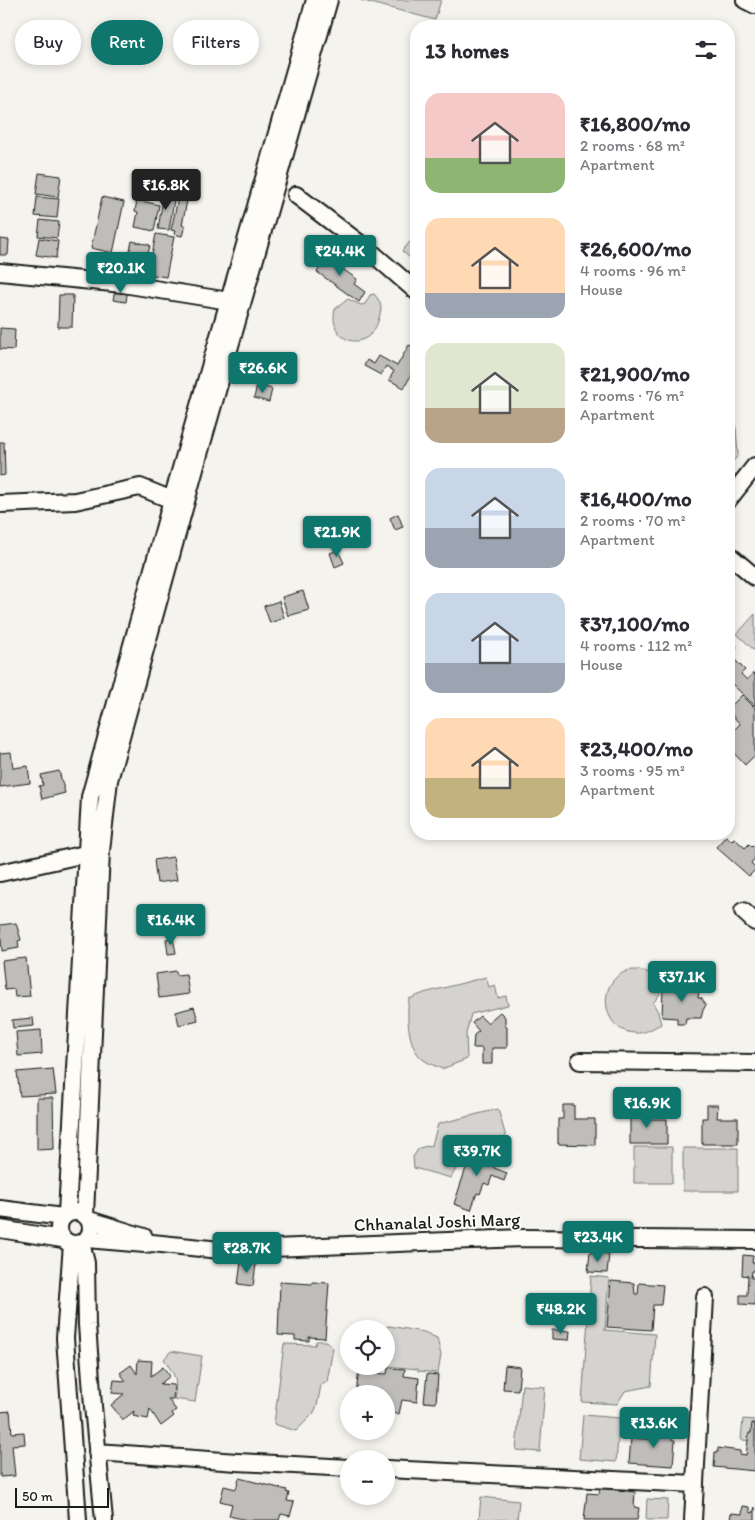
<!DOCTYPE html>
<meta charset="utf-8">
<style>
body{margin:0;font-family:Itim,sans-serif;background:#f2f2f3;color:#2b2b33;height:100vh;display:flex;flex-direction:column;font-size:19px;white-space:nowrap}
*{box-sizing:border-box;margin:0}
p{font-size:16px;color:#7c7c81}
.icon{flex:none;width:28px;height:28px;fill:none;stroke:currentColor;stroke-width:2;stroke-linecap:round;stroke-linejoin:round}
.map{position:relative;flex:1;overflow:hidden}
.drawer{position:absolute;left:410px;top:20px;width:325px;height:820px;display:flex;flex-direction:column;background:#fff;border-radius:20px;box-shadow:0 2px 8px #0003}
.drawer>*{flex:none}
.banner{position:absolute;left:15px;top:20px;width:320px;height:45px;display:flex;gap:10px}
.fabs{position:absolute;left:340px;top:1320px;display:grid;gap:10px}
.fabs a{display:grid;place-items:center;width:55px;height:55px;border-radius:50%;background:#fff;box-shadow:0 2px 8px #0003;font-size:25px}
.scale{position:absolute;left:15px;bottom:12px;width:94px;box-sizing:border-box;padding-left:5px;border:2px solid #1c1c1c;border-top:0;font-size:14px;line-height:18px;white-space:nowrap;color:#1c1c1c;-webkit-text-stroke:4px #fdfcf7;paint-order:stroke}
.price{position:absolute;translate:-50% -42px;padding:0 11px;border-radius:5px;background:#0f766e;color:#fff;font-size:16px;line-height:32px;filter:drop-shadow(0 1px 2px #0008)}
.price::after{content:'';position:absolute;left:50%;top:30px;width:15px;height:11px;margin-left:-8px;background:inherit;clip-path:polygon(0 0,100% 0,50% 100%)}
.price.current{background:#222;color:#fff}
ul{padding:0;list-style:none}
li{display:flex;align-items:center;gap:15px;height:125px;padding:0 15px}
li span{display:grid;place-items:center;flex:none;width:140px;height:100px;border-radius:15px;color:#555}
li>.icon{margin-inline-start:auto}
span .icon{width:60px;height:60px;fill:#fffc;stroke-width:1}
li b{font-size:21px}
h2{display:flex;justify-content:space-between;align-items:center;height:60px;padding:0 15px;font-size:21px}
.pill{padding:0 18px;border-radius:22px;background:#fff;box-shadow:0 2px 8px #0003;font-size:18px;line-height:45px}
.pill.current{background:#0f766e;color:#fff}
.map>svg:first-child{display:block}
</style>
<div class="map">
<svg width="755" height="1520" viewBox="0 0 755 1520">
<rect width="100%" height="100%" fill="#f4f3ee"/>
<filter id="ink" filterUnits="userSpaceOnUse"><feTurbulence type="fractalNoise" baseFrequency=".02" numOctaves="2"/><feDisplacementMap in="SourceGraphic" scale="10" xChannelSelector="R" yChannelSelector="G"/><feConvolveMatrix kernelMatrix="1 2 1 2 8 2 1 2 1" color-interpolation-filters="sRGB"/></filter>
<g filter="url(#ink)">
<!-- green -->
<path fill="#d4d3cf" stroke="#787876" d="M360,0h81l-6,20z
M416,235v28l-14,-12z
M374,294c8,9 8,13 5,24 -9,37 -52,26 -44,-9l13,-10 13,6 4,-1 5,-9z
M729,413l7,15 2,27 -9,12z
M755,614v37l-18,-17z
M639,970l12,3 13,11 -6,6 2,4 -7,9 5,9 3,12c-8,4 -16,10 -26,9 -33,-1 -40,-51 -8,-62 3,-1 8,-1 12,-1z
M486,977l3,10 6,-2 3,13 8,-2 2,9 -37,9 -5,20 1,25 -25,10c-6,-3 -13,-5 -18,-9 -16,-10 -18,-44 -15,-61l15,-6z
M498,1109l8,28 -42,10 -5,16 -8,15 -37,-10 -1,-11 6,-9 13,-3 6,-21z
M634,1147h38v36h-38z
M683,1148h55v43h-55z
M591,1276l18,2 -4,52 50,4 -4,52 -26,5 -8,13 -35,-2z
M389,1326l35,6 13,6 4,17 -3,18 -20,-2v-2l-32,-3v-37h-6z
M316,1341h10l7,7 -6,34 -6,3 -4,21 -4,8 -17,17 -22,-7 10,-80 31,1z
M171,1351l31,5 -7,46 -21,-3c4,-21 1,-23 -10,-40z
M522,1385l23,2 -5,65 -24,-2z
M583,1415l37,3 -4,44 -37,-3z
M743,1419l12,1v21l-14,-1z
M481,1497l38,4 -2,19 -38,-1z
M647,1499l21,1 -1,20h-21z"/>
<!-- building -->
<path fill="#bebdba" stroke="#1c1c1c" d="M39,173l22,3 -3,21 -22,-3z
M164,192l11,2 -6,36 -11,-1z
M179,194l9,2 -6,29 3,1 -3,10 -8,-2 1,-3 -4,-1z
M37,197l22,2 -2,19 -22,-2z
M102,197l22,5 -11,51 -22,-5z
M137,200l22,5 -5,26 -19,-4 3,-15 -3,-1z
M40,220l19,2 -2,16 -19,-2z
M156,234l18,3 -8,40 -18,-3z
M39,238l19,3 -2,17 -20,-3z
M0,239l9,1 -1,15h-8z
M132,241l18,4 -7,32 -18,-4z
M330,253l11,8 -3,5 19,13 -3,5 11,8 -6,10 -42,-30z
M116,285l12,2 -2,15 -13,-2z
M59,295h14l-1,32h-14z
M0,328l15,1 -1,21 -14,-1z
M409,345l7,4v17l-12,22 -15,-8 5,-9 -8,-5 -5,9 -17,-9 3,-6 7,4 5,-8 18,10z
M257,385l15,4 -3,13 -15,-4z
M416,418v10l-2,1 -4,-6z
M0,442h4l1,33 -5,1z
M398,514l5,13 -8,3 -5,-12z
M338,550l6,13 -9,4 -5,-14z
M303,591l6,19 -21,6 -6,-19z
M279,601l5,17 -14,5 -6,-17z
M729,639l8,8 -8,7 16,16 -4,4 6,6 6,-7 2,2v31l-26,-25z
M742,695l13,13v47l-10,10 -16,-17v-13l11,-11 -11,-12v-4z
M729,750l5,5 -5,5z
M11,752l2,16 15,-2 2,17 -30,4v-34z
M59,771l6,22 -23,6 -3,-13 4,-1 -2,-10z
M726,836l6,5 2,-3 11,10 4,-4 3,3 3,-3v14l-4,5 4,4v3l-6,6 -33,-29z
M173,857l4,23 -20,3 -3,-23z
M182,908l1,5 9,-1 3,15 -36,6 -3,-21z
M16,923l5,17 -3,1 1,7 -17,3 -2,-26z
M173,938l3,15 -8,1 -2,-15z
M26,958l4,38 -15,1 -1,-8 -9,1 -3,-29z
M176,971l1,4 9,-1 3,20 -30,4 -3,-24z
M679,979l9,8h8v3l3,1 -1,7h3l5,7 -3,5 -2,8h-15l-1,6h-8v-6l-15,-1 1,-31 14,5z
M194,1007l4,13 -19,5 -3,-13z
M500,1012l5,5v9h2v22h-15v16h-10v-16h-9l1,-13 5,-4 -7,-8 8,-7 7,7z
M33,1018l1,8 -21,2 -1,-8z
M41,1030l1,24 -24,2 -2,-24z
M53,1069l3,25 -36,2 -3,-24z
M37,1098h16l1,51 -17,1z
M563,1105h11v14h21v26l-37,-1v-25h5z
M635,1105h11v14h21v25h-37v-25l5,-1z
M707,1105h11l-1,13h21v26h-36v-26h5z
M475,1146l2,5 21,7 -4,10 13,5 -3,8 -12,-5 -3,9 -5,-2 -4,11 -3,-1 -6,17 -17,-6 14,-42 -4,-12z
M590,1252l19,2 -2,19 -19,-1z
M743,1255l10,1 -1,7h3v8h-3l-1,7h4v27l-15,-1v-9h7l1,-19 -6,-1z
M241,1262l15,2 -3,22 -15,-2z
M611,1281l23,2 1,11h3l1,-11 24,2 -2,20h-8l-2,25 -44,-3z
M280,1282l32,2v-2l17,1 -4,55 -16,-1v4l-14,-1v-4l-17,-1z
M552,1330l18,1 -1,9 -17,-1z
M138,1360l14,1 -1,15 12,-9 7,9 -10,8 14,1 -1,14h-5l8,11 -4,3 2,3 -13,10 -11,-17 -2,10 -15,-3 1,-5 -11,9 -12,-15 13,-11 -12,-1 2,-13 12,1 -6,-8 11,-8 6,9z
M505,1365l15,2 -2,23 -15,-1z
M388,1368l17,1 -1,7 15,2 -2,24 -15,-2 -3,14 -13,-1 2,-14h-2v-5h-30l3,-25 9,1v3l19,1z
M427,1374l11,1 -2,28 -12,-1z
M10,1411l2,22 12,-1 1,12 -13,1 3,31 -15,1v-65z
M752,1423l3,1v47l-41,-4 1,-15h3v-4l22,3v3l6,1 3,-22h2z
M659,1425l14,1 -1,14h3l-2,26 -44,-3 2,-25 27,2z
M239,1478l48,12 -1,2 3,1 -2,8 7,1 -4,14 -9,-2 -2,6h-32l-18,-4 3,-12 -12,-3 4,-15 12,3z
M600,1488l35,4 -1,15 5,1 -2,12h-53l3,-27 12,1z
M743,1506l7,1v5l3,1 2,-6v13h-25l1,-7 11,1z"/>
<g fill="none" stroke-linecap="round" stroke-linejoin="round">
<defs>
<path id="minor" d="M745,0l10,5
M296,195l75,57 45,39
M0,272l123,12 106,17
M729,499l26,-33
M0,504l75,-3 65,-14 32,13
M729,555l26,22
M0,873l94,-21
M743,911l12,11
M580,1061l175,2
M0,1209l63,8
M59 1228a16 16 0 1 1 32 0a16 16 0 1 1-32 0Z
M67,1213l23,-416 82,-297 143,-500
M85,1215l16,-364 8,-71 92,-333 128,-447
M89,1220l55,17
M0,1229l62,10
M87,1239l58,5 7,-1 68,7 303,-12 232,2
M81,1243l5,20 1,62 6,81 11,114
M72,1244l-7,94 13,182
M97,1452l140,10 112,6
M386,1469l309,15
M693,1520l12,-223"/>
</defs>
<!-- minor casing -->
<use href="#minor" stroke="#1c1c1c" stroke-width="20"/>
<!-- minor -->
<use href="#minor" stroke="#fdfcf7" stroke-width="16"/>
</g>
</g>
<g text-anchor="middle" stroke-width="4" stroke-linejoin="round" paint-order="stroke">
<!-- street labels -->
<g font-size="18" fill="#1c1c1c" stroke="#fdfcf7">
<text transform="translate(437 1222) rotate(-2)" y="6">Chhanalal Joshi Marg</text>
</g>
</g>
</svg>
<div class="fabs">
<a><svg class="icon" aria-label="locate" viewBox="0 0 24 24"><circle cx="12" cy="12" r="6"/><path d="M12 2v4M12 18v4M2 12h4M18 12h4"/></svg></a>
<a>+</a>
<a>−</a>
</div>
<div class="scale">50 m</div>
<b class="price current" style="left:166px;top:211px">₹16.8K</b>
<b class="price" style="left:340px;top:277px">₹24.4K</b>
<b class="price" style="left:121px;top:294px">₹20.1K</b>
<b class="price" style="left:263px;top:394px">₹26.6K</b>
<b class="price" style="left:337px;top:558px">₹21.9K</b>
<b class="price" style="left:171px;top:946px">₹16.4K</b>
<b class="price" style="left:682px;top:1003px">₹37.1K</b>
<b class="price" style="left:647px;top:1129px">₹16.9K</b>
<b class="price" style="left:477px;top:1177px">₹39.7K</b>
<b class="price" style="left:598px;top:1263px">₹23.4K</b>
<b class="price" style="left:247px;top:1274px">₹28.7K</b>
<b class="price" style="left:561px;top:1335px">₹48.2K</b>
<b class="price" style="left:654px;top:1449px">₹13.6K</b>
<div class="banner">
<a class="pill">Buy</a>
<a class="pill current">Rent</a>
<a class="pill">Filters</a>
</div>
<section class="drawer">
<h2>13 homes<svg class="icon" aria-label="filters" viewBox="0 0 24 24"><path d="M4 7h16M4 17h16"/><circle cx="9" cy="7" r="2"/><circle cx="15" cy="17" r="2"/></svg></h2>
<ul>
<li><span style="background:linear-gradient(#f6c9c9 65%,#8fb573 0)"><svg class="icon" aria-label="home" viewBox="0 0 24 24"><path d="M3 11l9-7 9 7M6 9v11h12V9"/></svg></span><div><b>₹16,800/mo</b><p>2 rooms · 68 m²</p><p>Apartment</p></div></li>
<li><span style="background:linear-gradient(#ffd9b3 75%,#9aa5b1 0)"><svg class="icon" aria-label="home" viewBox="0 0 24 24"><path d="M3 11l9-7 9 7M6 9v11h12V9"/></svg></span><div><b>₹26,600/mo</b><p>4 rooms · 96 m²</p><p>House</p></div></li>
<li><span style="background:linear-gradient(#dfe7d0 65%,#b9a48a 0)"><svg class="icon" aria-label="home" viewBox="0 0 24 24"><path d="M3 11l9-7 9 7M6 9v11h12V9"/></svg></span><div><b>₹21,900/mo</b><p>2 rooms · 76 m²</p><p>Apartment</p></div></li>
<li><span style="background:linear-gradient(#c9d6e8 60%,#9aa5b1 0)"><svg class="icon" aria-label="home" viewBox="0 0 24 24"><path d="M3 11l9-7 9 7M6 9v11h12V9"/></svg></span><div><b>₹16,400/mo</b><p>2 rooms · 70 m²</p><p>Apartment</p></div></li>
<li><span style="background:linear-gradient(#c9d6e8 70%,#9aa5b1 0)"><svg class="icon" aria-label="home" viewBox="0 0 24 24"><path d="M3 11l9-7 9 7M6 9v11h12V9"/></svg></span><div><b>₹37,100/mo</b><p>4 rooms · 112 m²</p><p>House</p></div></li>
<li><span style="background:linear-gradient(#ffd9b3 60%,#c2b280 0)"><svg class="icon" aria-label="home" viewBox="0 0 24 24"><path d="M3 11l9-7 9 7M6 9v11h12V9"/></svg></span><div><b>₹23,400/mo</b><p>3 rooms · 95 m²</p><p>Apartment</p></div></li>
</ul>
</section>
</div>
